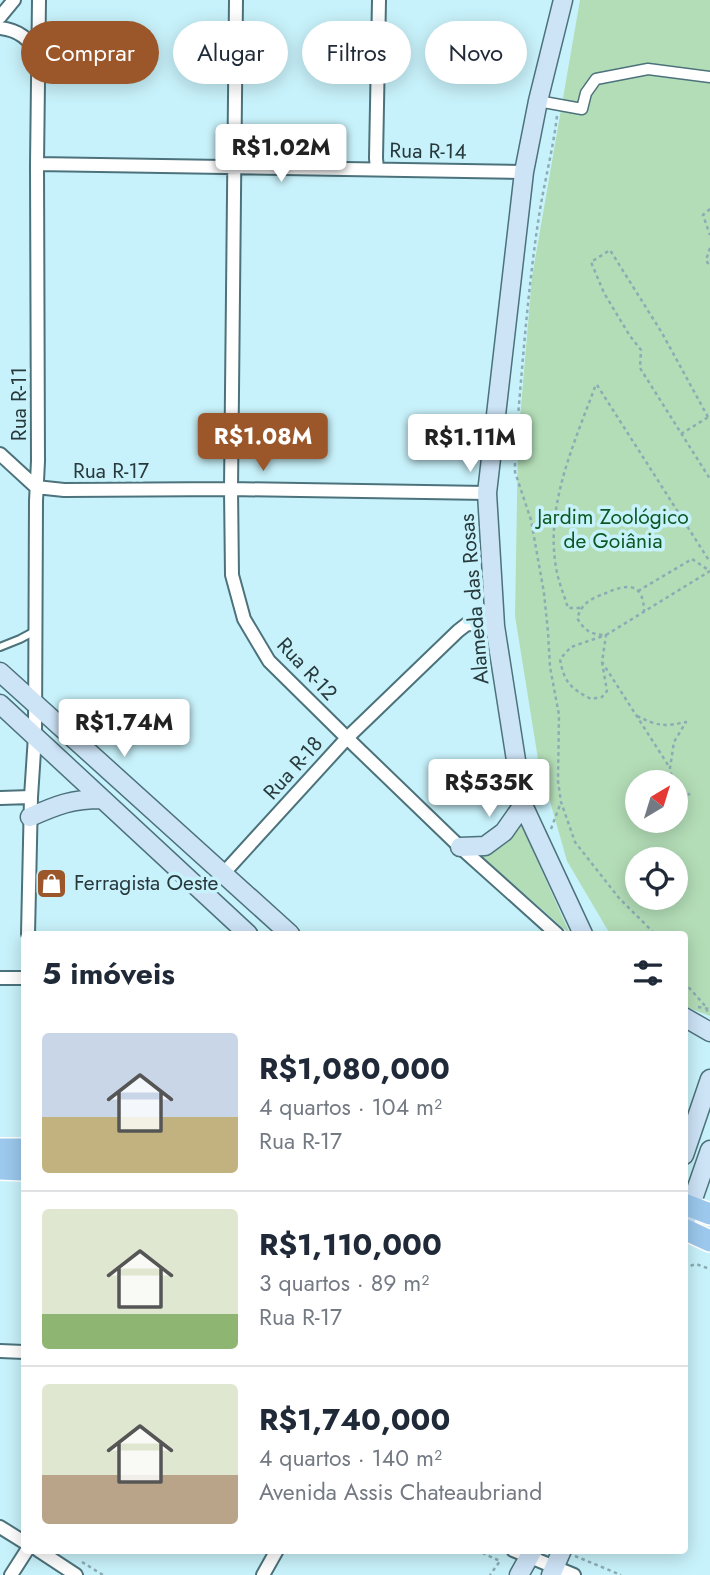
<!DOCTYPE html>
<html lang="pt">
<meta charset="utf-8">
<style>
body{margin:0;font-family:Jost,sans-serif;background:#f6f6f7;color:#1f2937;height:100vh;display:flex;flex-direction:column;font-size:26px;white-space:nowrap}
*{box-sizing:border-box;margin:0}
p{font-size:23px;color:#747a83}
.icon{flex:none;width:38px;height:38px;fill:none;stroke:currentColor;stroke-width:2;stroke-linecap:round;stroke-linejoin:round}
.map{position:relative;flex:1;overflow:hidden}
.side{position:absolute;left:21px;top:931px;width:667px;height:623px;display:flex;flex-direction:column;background:#fff;border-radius:7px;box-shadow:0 4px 18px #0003}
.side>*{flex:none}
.guide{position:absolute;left:21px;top:21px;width:668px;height:63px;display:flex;gap:14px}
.needle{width:46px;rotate:38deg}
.buttons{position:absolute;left:625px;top:770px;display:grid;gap:14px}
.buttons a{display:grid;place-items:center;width:63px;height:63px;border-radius:50%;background:#fff;box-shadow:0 4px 18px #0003;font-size:35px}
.price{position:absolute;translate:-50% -60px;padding:0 16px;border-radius:7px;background:#fff;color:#222;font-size:23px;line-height:46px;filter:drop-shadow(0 2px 4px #0008)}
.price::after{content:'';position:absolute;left:50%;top:42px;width:21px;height:16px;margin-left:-10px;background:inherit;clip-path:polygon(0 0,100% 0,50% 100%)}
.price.selected{background:#9b572a;color:#fff}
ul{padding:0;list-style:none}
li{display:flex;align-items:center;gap:21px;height:175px;padding:0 21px}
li+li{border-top:2px solid #e0e1e3}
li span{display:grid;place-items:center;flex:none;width:196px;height:140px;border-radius:7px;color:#555}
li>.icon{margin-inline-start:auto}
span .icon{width:84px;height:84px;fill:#fffc;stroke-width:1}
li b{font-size:30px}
h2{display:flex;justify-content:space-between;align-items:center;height:84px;padding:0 21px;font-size:30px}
.tag{padding:0 24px;border-radius:32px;background:#fff;box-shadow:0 4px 18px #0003;font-size:24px;line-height:63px}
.tag.selected{background:#9b572a;color:#fff}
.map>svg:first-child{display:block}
</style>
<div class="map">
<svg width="710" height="1575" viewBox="0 0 710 1575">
<rect width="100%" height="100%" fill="#c8f2fb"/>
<!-- green -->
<path fill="#b3ddb7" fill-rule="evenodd" d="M580,0h130v1016l-26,-10v-72h-74l-43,-73 -29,-102 -23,-143 3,-174 14,-165zM637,782h39v39h-39zM637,859h39v39h-39z
M520,822l50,112 -90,-79 22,-15z"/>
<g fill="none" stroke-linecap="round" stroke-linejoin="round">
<defs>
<path id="service" d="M0,647l20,-8 15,-8"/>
<path id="pedestrian" d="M538,101l44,8 4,-16 10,-14 52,-10 62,8"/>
<path id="minor" d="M236,0l-5,489 1,86 12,44 25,42 78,77 113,109 97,87
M0,17l14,-17
M0,28c19,2 29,11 39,27
M37,164l487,8
M377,169l-1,-11 3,-158
M0,454l36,33 28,3 167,-1 256,4
M0,798l31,-1
M222,875l125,-137 111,-107 9,-7 28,2
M28,934l3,-137 4,-61 1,-235 2,-40 -1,-297 2,-164
M0,978h24
M0,1351l24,1
M0,1527l24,15
M38,1550l38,25
M513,1550l61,25
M11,1575l16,-25
M263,1575l14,-25"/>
<path id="secondary" d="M563,0l-25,101 -14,71 -37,321 8,133 28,179 60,129
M0,672l290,262
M0,704l248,230
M30,817c27,-12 42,-18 72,-18
M460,847l25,-1 19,-14 19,-27
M684,1017l26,15
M684,1155l26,-76
M686,1219l24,-69
M519,1575l14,-25
M551,1575l11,-25"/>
<path id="primary" d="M0,1149h24
M0,1169l24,1
M684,1204l26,10
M684,1229l26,12"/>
</defs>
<!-- service casing -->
<use href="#service" stroke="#4c727b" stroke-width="10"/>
<!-- pedestrian casing -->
<use href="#pedestrian" stroke="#4c727b" stroke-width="13"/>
<!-- minor casing -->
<use href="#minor" stroke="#4c727b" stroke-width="16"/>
<!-- secondary casing -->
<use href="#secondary" stroke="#4c727b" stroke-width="21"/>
<!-- primary casing -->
<use href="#primary" stroke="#fff" stroke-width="24"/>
<!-- path -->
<path stroke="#8cacb3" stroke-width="2.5" stroke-dasharray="3.5 3.5" stroke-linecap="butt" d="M557,116c-4,34 -13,67 -18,100 -12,78 -17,157 -24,235v21l16,48 13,73 4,39 2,35 9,48 -1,66 3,21 14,40 44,56 36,36
M710,209l-7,6 7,20
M710,248l-4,12 4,7
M597,385l113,177
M708,417l-46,-84 -52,-83 -19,12 13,31 26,43 11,14 -1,18 70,111
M681,434l29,-18
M638,591l54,-32 18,12 -104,64c-15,0 -21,-4 -29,-17 2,-3 2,-7 5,-10 5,-8 16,-12 24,-15 22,-10 38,-10 38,19
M580,608h-12c-3,-10 -7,-20 -10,-31 -16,-67 16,-132 38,-193
M602,662l5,29 -5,6 -11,2c-21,-11 -27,-17 -31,-40l11,-12 35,-12 -4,27 68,106
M637,716c21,10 26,11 49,6l-12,20 -4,26 3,14
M676,786l14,9
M551,829l10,-27
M684,982l23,26v4
M698,1007l12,2
M684,1268l12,-4 14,5
M476,1550l24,11 -10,14
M575,1556l46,19
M82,1562l21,13"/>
<!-- service -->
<use href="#service" stroke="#fff" stroke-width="6"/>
<!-- pedestrian -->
<use href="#pedestrian" stroke="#fff" stroke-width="10"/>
<!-- minor -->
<use href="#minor" stroke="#fff" stroke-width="12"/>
<!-- secondary -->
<use href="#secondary" stroke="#cde3f6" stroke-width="18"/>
<!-- primary -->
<use href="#primary" stroke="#9bc8ec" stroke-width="21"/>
</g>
<!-- icons -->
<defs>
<symbol id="shop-square" viewBox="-11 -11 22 22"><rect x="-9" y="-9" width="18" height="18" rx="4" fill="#9b572a" stroke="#c8f2fb"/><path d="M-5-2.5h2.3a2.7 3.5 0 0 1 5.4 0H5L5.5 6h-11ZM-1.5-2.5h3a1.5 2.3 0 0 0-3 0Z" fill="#fff"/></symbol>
</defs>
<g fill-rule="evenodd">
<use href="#shop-square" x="34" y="866" width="35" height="35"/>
</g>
<g text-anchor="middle" stroke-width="7" stroke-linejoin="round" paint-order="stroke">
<!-- street labels -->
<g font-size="21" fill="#28393c" stroke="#c8f2fb">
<text transform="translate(428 151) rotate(1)" y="7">Rua R-14</text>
<text transform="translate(19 404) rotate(-90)" y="7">Rua R-11</text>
<text x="111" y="478">Rua R-17</text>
<text transform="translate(474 599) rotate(-95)" y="7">Alameda das Rosas</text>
<text transform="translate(307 669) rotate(47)" y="7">Rua R-12</text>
<text transform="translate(293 768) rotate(-48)" y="7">Rua R-18</text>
</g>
<!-- park labels -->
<g font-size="21" fill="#0a5923" stroke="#c8f2fb">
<text x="613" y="524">Jardim Zoológico<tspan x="613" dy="24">de Goiânia</tspan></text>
</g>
<!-- poi labels -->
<g font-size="21" fill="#28393c" stroke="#c8f2fb" text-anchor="start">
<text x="74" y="890">Ferragista Oeste</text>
</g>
</g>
</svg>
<div class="buttons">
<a><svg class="needle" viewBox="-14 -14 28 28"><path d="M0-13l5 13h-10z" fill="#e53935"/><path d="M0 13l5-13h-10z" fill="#747a83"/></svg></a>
<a><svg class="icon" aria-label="locate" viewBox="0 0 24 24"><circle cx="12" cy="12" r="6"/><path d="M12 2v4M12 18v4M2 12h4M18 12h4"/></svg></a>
</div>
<b class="price" style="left:281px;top:184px">R$1.02M</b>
<b class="price selected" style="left:263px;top:473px">R$1.08M</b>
<b class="price" style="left:470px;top:474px">R$1.11M</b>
<b class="price" style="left:124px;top:759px">R$1.74M</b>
<b class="price" style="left:489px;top:819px">R$535K</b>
<div class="guide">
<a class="tag selected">Comprar</a>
<a class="tag">Alugar</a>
<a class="tag">Filtros</a>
<a class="tag">Novo</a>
</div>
<section class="side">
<h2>5 imóveis<svg class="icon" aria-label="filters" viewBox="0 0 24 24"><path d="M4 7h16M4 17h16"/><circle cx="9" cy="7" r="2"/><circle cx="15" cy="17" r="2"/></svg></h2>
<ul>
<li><span style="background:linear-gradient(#c9d6e8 60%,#c2b280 0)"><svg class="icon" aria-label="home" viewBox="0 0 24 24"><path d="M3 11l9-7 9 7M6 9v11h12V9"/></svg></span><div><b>R$1,080,000</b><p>4 quartos · 104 m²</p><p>Rua R-17</p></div></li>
<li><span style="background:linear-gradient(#dfe7d0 75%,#8fb573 0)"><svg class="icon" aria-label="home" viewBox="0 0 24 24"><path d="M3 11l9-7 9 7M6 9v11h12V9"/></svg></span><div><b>R$1,110,000</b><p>3 quartos · 89 m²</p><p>Rua R-17</p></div></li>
<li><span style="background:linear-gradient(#dfe7d0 65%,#b9a48a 0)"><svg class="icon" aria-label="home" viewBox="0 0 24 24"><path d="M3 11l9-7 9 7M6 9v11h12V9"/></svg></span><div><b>R$1,740,000</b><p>4 quartos · 140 m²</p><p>Avenida Assis Chateaubriand</p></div></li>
</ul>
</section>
</div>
